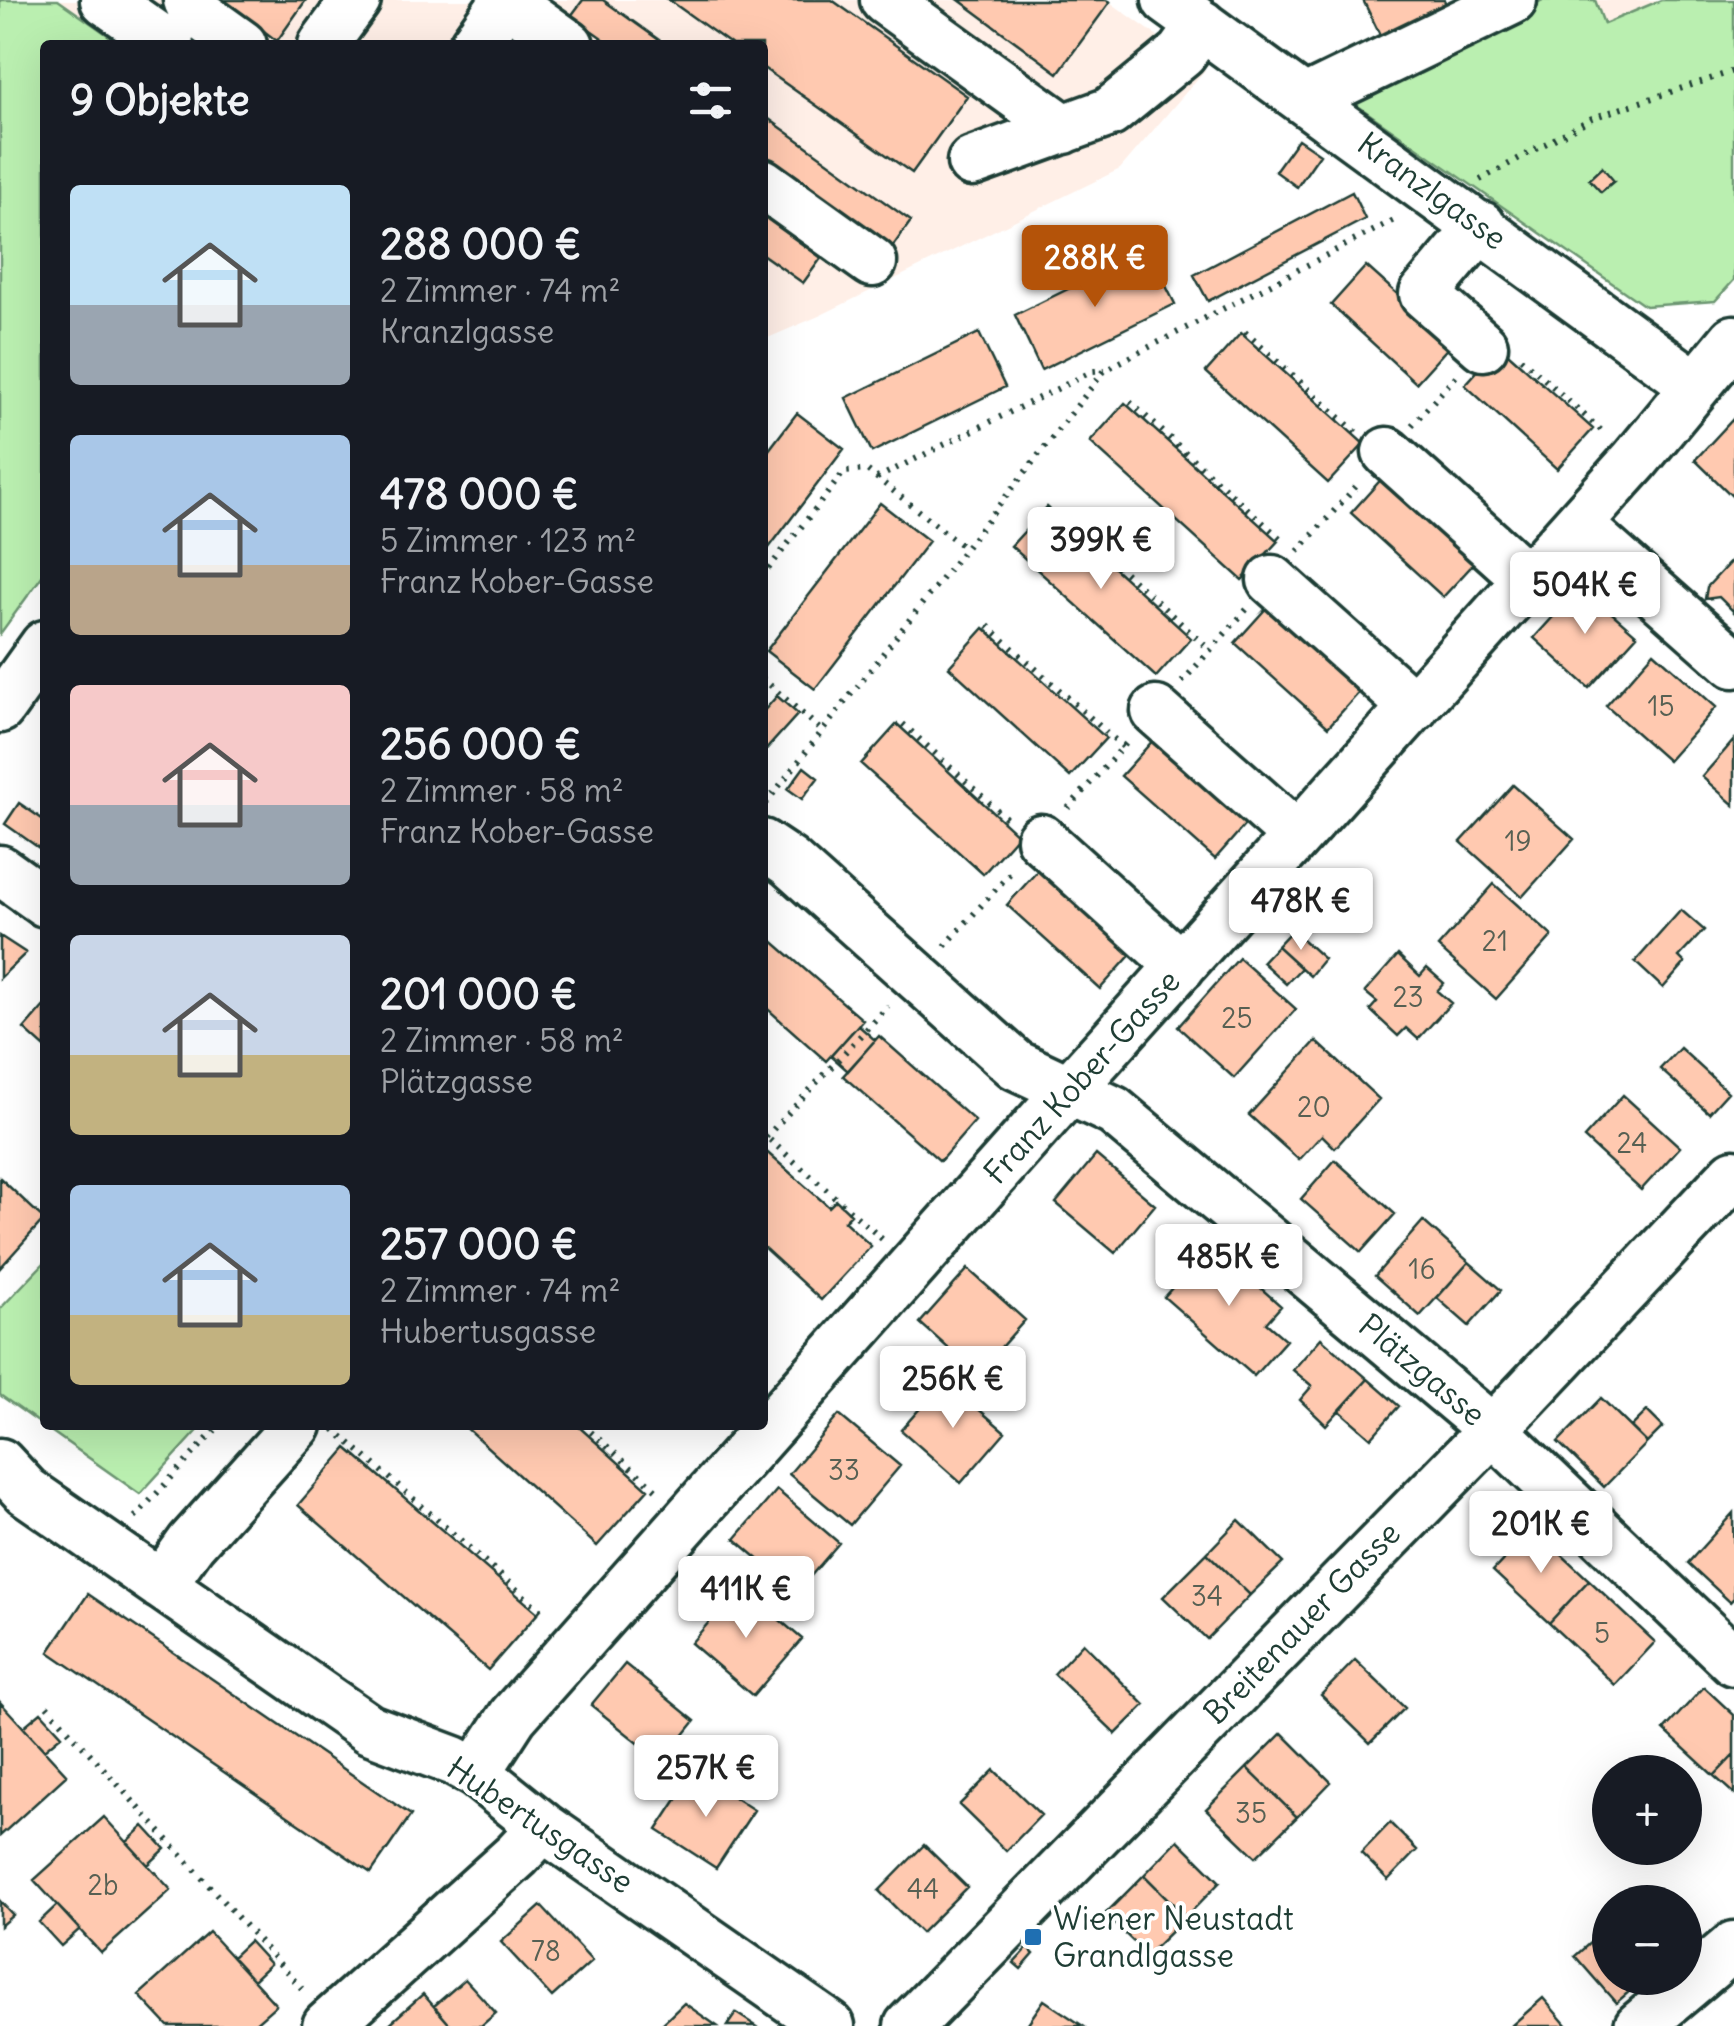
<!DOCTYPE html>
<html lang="de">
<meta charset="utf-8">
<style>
body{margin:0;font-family:Delius,sans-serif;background:#242831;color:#f1f3f6;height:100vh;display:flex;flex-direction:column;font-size:38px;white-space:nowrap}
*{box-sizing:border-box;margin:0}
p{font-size:32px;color:#9ea1a6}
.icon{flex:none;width:55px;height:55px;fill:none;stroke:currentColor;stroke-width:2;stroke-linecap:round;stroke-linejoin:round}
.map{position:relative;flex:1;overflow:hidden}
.drawer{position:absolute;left:40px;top:40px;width:728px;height:1390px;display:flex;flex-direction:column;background:#171b24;border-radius:10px;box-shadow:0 10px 40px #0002}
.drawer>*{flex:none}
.tools{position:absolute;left:1592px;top:1755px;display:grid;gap:20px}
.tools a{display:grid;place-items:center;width:110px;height:110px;border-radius:50%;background:#171b24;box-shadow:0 10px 40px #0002;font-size:50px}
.price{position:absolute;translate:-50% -85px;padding:0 22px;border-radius:10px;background:#fff;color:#222;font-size:32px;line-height:65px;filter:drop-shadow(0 2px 5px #0008)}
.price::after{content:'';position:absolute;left:50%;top:60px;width:30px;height:22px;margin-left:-15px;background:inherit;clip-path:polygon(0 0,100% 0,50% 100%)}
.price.selected{background:#b45309;color:#fff}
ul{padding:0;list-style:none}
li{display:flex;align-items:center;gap:30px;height:250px;padding:0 30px}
li span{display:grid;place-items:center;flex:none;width:280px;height:200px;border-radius:10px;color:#555}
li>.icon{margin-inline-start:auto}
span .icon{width:120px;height:120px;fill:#fffc;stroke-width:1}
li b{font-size:42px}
h2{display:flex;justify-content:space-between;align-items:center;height:120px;padding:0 30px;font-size:42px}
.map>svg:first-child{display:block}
</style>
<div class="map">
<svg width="1734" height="2026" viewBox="0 0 1734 2026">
<rect width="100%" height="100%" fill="#fff"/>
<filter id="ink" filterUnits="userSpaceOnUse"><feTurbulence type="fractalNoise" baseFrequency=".01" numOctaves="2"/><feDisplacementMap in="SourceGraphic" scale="20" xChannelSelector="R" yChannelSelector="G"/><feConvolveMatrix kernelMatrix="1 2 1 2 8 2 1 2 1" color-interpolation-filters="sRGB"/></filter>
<g filter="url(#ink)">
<!-- built -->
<path fill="#ffefe7" d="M58,0h1049l98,70 -85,99 -301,147 -56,24 -1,-295h-640z
M1595,0h66l-57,25z"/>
<!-- green -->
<path fill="#baefb0" stroke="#6c9672" stroke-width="2.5" d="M0,0h58l64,45h-77v527l-45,62z
M1543,0h52l9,24 57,-24h73v280l-19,21 -70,5 -300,-209z
M45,1262v163h158l-63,69 -140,-99v-86z"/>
<!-- building -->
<path fill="#ffc9b0" stroke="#1f3d34" stroke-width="2.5" d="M223,0h83l-29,41z
M583,0h20l63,45h-54l-41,-29z
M669,0h163l135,96 -55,77 -150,-106v-22h-30z
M959,0h147l4,2 -52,71z
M1363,0h81l5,9 -66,32z
M762,114l149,107 -18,25 -131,-93z
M1298,139l22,15 -23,33 -22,-16z
M1602,167l12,14 -13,11 -12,-13z
M1352,192l13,27 -157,82 -14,-26z
M762,215l60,42 -19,26 -41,-29z
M1148,250l27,54 -134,66 -26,-55z
M1366,266l86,77 -36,40 -85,-78z
M979,333l26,54 -133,65 -26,-54z
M1241,333l123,111 -36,39 -122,-111z
M1500,346l93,83 -36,40 -92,-84z
M1125,403l153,138 -36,39 -152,-138z
M797,413l47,36 -82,108v-98z
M1734,418v80l-39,-38z
M1386,474l93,84 -36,39 -92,-84z
M880,503l49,38 -114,148 -49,-38z
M1047,507l144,131 -35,39 -145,-131z
M1734,558v54l-15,-15 -14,2 2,-12z
M1581,586l56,49 -48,53 -55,-50z
M1270,604l93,84 -35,39 -93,-84z
M984,628l122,110 -36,39 -121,-110z
M1654,652l62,55 -48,54 -62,-55z
M777,696l21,18 -36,40v-41z
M897,724l121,111 -35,39 -122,-110z
M1156,737l94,82 -35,40 -94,-83z
M1734,740v65l-32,-28z
M804,767l14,11 -16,21 -14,-10z
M1513,785l61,54 -52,58 -61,-55z
M19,803l26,18v18l-6,9 -34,-24z
M1042,866l93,84 -35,39 -93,-84z
M1494,884l58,52 -56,63 -58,-52z
M1681,910l23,20 -25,27 6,6 -22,25 -28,-26z
M1292,930l32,29 -14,17 -33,-30z
M762,932l101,88 -37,41 -64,-57z
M0,936l26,17 -26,25z
M1277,946l24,22 -15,16 -24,-22z
M1398,955l22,21 7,-8 17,15 -7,8 14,12 -33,36 -12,-11 -8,8 -28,-26 7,-8 -12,-10z
M1239,958l57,51 -62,69 -56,-51z
M45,1005v43l-21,-19z
M858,1025l17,15 -27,31 -17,-15z
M879,1036l96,85 -35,40 -97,-85z
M1316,1041l63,58 -44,49 -13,-13 -23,25 -50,-45z
M1680,1048l48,44 -19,21 -49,-44z
M1623,1095l57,52 -39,43 -57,-52z
M762,1148l67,59 7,-7 15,14 -7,7 27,25 -50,54 -59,-54z
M1096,1155l59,50 -40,48 -59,-50z
M1335,1160l60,54 -34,38 -60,-53z
M0,1178l44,41 -44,49z
M1423,1221l46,41 -49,54 -45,-40z
M1211,1244l70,62 -15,17 20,17 -32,36 -90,-79z
M1469,1262l32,28 -32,36 -32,-28z
M968,1269l57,51 -48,54 -57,-51z
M1321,1338l47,41 -42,46 -26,-25 12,-14 -19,-16z
M1368,1379l31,27 -28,32 -31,-27z
M945,1380l60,52 -44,51 -60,-53z
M1601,1398l46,45 -43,44 -46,-45z
M1647,1411l16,16 -16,16 -16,-16z
M839,1415l61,51 -50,59 -61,-51z
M463,1425h114l71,64 -51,57z
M347,1448l191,165 -50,57 -190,-165z
M777,1490l62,53 -42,49 -62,-53z
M1733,1513l1,85 -4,4 -42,-39z
M1239,1520l44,43 -33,32 -43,-42z
M1533,1528l56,52 -40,43 -56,-52z
M1207,1553l43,42 -43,44 -44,-42z
M1589,1580l66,62 -40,43 -66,-62z
M740,1586l62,53 -49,57 -62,-53z
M88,1594l323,221 -40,58 -322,-221z
M1083,1643l62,62 -29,29 -62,-60z
M1355,1660l50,48 -35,35 -49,-48z
M625,1664l70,57 -33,41 -71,-57z
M1704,1687l30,28v40l-20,21 -50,-46z
M0,1702l67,73 -67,61z
M41,1712l21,23 -18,15 -21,-23z
M1282,1733l49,49 -34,35 -50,-49z
M1734,1755v39l-20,-18z
M1247,1768l50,49 -41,40 -50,-48z
M994,1770l47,45 -35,36 -47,-46z
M695,1772l59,38 -38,58 -59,-38z
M104,1817l67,73 -70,63 -67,-73z
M1390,1823l27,27 -29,30 -27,-27z
M144,1826l21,23 -17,16 -21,-23z
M1178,1840l42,42 -34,35 -42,-42z
M924,1845l43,42 -46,46 -42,-42z
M1144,1875l42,42 -39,38 -42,-41z
M1643,1887l13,15h-31z
M0,1901l13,14 -13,11z
M57,1905l23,24 -19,17 -22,-24z
M541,1906l51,55 -40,36 -51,-55z
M1609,1926l1,52h35l-29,25 -41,-47z
M209,1932l67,73 -24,21h-84l-29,-31z
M249,1941l21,23 -17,16 -21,-23z
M1028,1948l6,6 -13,15 -7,-6z
M465,1979l31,34 -15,13h-30l-17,-20z
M423,1994l28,32h-64z
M1543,1998l24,28h-56z
M1044,2000l39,26h-57z
M684,2003l33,23h-57z
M736,2013l20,13h-29z"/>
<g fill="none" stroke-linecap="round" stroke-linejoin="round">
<defs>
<path id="minor" d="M105,0l64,45
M188,0l4,9 50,36
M506,0l63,45
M885,0l179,129
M1167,0l528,385
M323,45l33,-45
M474,45l32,-45
M1305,100l207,-100
M972,162l138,-50 72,-59 20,-28
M762,183l110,79
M1481,226l-57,68 59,52
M1387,452l141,127
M1578,525l156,138
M1272,580l142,127
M0,708l45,-63
M1156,711l141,125
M1041,839l140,127
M762,844l27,18 227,203 98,46 378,318 242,232
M0,870l45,32
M0,1463l26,28 343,238 85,32 22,12 67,54 287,199
M161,1585l30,-42 106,-118
M476,1773l37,-57 556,-626 566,-630 99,-120
M327,2026l190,-171 26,-28
M909,2026l571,-583 254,-269
M1639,2026l95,-80"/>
</defs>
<!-- minor casing -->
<use href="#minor" stroke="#1f3d34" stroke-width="55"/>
<!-- path -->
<path stroke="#1f3d34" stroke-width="6" stroke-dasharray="2.5 8" stroke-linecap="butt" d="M1480,180l112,-62 142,-47
M1245,332l111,100
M1521,358l83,75
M1130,402l151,137
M1412,425l45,-50
M877,478l216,-107 12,-1
M1063,516l147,134
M1298,551l62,-69
M762,577l82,-105 23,-2 98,78
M988,626l135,121
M762,678l60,53
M1182,682l65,-73
M903,724l103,94
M766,803l339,-433 291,-151
M1068,808l62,-69
M945,946l68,-76
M762,1133l120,106
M766,1137l122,-131
M583,1425l78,69
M334,1429l213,187
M135,1517l85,-92
M47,1706l257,285"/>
<!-- minor -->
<use href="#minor" stroke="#fff" stroke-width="48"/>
</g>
</g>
<!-- markers -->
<rect fill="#1f6fb2" stroke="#fff" stroke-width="4" x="1023" y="1927" width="20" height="20" rx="5"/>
<g text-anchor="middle" stroke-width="8" stroke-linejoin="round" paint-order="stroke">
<!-- number labels -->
<g font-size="28" fill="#576053">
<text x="1661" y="716">15</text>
<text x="1518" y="851">19</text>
<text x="1495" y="951">21</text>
<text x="1408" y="1007">23</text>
<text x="1237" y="1028">25</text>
<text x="1314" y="1117">20</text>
<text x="1632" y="1153">24</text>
<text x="1422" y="1279">16</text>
<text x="844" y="1480">33</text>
<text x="1207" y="1606">34</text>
<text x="1602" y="1643">5</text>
<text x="1251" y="1823">35</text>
<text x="103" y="1895">2b</text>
<text x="923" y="1899">44</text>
<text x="546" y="1961">78</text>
</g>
<!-- street labels -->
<g font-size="32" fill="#1f3d34" stroke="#fff">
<text transform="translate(1432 191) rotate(36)" y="11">Kranzlgasse</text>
<text transform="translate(1082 1077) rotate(-48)" y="11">Franz Kober-Gasse</text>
<text transform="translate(1422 1370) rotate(40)" y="11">Plätzgasse</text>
<text transform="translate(1302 1623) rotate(-46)" y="11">Breitenauer Gasse</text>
<text transform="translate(540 1825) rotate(34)" y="11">Hubertusgasse</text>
</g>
<!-- poi labels -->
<g font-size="32" fill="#1f3d34" stroke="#fff" text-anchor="start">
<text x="1053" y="1930">Wiener Neustadt<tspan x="1053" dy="37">Grandlgasse</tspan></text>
</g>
</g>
</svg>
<div class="tools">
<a>+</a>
<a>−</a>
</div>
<b class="price selected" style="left:1095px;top:310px">288K €</b>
<b class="price" style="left:1101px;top:592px">399K €</b>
<b class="price" style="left:1585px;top:637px">504K €</b>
<b class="price" style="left:1301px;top:953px">478K €</b>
<b class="price" style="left:1229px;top:1309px">485K €</b>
<b class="price" style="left:953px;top:1431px">256K €</b>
<b class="price" style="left:1541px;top:1576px">201K €</b>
<b class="price" style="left:746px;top:1641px">411K €</b>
<b class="price" style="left:706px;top:1820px">257K €</b>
<section class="drawer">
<h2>9 Objekte<svg class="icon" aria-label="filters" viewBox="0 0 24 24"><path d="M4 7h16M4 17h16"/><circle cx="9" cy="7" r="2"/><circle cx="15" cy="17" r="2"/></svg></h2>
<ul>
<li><span style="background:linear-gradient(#bfe0f5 60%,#9aa5b1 0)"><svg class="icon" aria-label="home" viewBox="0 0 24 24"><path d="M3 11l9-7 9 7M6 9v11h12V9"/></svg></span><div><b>288 000 €</b><p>2 Zimmer · 74 m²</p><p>Kranzlgasse</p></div></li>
<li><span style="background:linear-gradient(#a9c7e8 65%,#b9a48a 0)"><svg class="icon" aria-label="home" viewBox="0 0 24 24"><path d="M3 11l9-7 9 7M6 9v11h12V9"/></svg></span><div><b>478 000 €</b><p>5 Zimmer · 123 m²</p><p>Franz Kober-Gasse</p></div></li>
<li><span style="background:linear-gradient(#f6c9c9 60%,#9aa5b1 0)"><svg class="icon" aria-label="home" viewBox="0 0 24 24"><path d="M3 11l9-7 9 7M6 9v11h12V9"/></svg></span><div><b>256 000 €</b><p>2 Zimmer · 58 m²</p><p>Franz Kober-Gasse</p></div></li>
<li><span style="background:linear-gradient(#c9d6e8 60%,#c2b280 0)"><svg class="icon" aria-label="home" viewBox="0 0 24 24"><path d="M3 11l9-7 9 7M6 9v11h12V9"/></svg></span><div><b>201 000 €</b><p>2 Zimmer · 58 m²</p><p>Plätzgasse</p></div></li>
<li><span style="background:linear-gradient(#a9c7e8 65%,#c2b280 0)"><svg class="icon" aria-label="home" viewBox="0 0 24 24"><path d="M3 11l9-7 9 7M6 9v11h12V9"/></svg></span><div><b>257 000 €</b><p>2 Zimmer · 74 m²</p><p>Hubertusgasse</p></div></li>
</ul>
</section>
</div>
